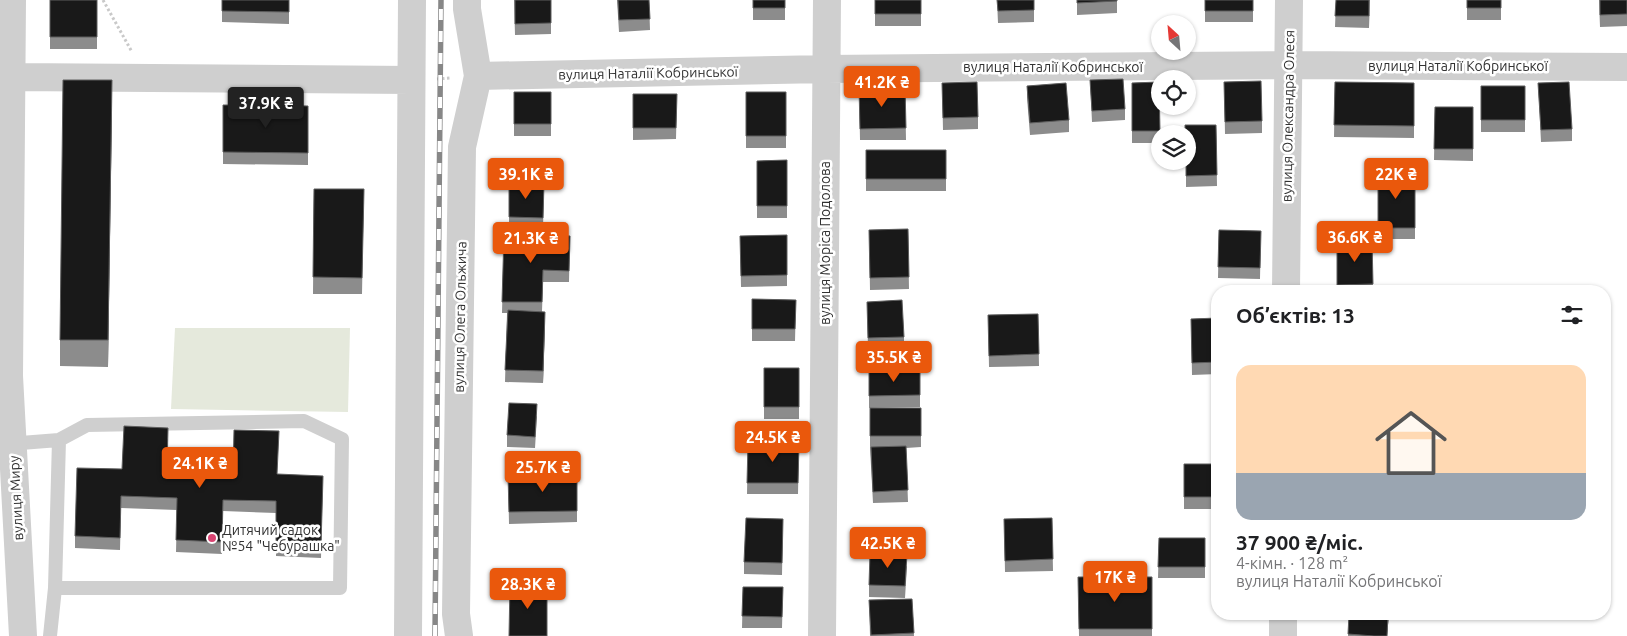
<!DOCTYPE html>
<html lang="uk">
<meta charset="utf-8">
<style>
body{margin:0;font-family:Ubuntu,sans-serif;background:#f2f2f2;color:#202124;height:100vh;display:flex;flex-direction:column;font-size:19px;white-space:nowrap}
*{box-sizing:border-box;margin:0}
p{font-size:16px;color:#757577}
.icon{flex:none;width:28px;height:28px;fill:none;stroke:currentColor;stroke-width:2;stroke-linecap:round;stroke-linejoin:round}
.map{position:relative;flex:1;overflow:hidden}
.sheet{position:absolute;left:1211px;top:285px;width:400px;height:335px;display:flex;flex-direction:column;background:#fff;border-radius:20px;box-shadow:0 1px 4px #0004}
.sheet>*{flex:none}
.needle{width:32px;rotate:334deg}
.controls{position:absolute;left:1151px;top:15px;display:grid;gap:10px}
.controls a{display:grid;place-items:center;width:45px;height:45px;border-radius:50%;background:#fff;box-shadow:0 1px 4px #0004;font-size:25px}
.price{position:absolute;translate:-50% -42px;padding:0 11px;border-radius:5px;background:#ea580c;color:#fff;font-size:16px;line-height:32px;filter:drop-shadow(0 1px 2px #0008)}
.price::after{content:'';position:absolute;left:50%;top:30px;width:15px;height:11px;margin-left:-8px;background:inherit;clip-path:polygon(0 0,100% 0,50% 100%)}
.price.selected{background:#222;color:#fff}
ul{padding:0;list-style:none}
li{display:grid;align-content:center;gap:10px;height:265px;padding:0 25px}
li+li{border-top:1px solid #e0e0e0}
li span{display:grid;place-items:center;height:155px;border-radius:15px;color:#555}
li>.icon{margin-inline-start:auto}
span .icon{width:90px;height:90px;fill:#fffc;stroke-width:1}
li b{font-size:21px}
h2{display:flex;justify-content:space-between;align-items:center;height:60px;padding:0 25px;font-size:21px}
.map>svg:first-child{display:block}
</style>
<div class="map">
<svg width="1627" height="636" viewBox="0 0 1627 636">
<rect width="100%" height="100%" fill="#fff"/>
<!-- green -->
<path fill="#e5e9dc" d="M175,328h175l-2,84 -177,-3z"/>
<g fill="none" stroke-linecap="round" stroke-linejoin="round">
<!-- path -->
<path stroke="#c9c9c9" stroke-width="3" stroke-dasharray="2.5 2.5" stroke-linecap="butt" d="M103,0l29,52
M437,79l13,-1"/>
<!-- lane -->
<path stroke="#cfcfcf" stroke-width="14" d="M8,444l51,-4 28,-15 217,-4 38,18 -2,149h-285l4,-148
M50,636l5,-48"/>
<!-- street -->
<path stroke="#cfcfcf" stroke-width="28" d="M12,0l-3,376 14,260
M478,76l348,-7 463,-4 338,2
M12,77l399,3
M1286,291l3,-291
M408,636l4,-636
M459,636l-3,-22 6,-467 16,-71 -11,-67v-9
M822,636l5,-636
M1283,636v-22"/>
<defs>
<path id="rail" d="M435,636l6,-636"/>
</defs>
<!-- rail casing -->
<use href="#rail" stroke="#878787" stroke-width="5.5"/>
<!-- rail -->
<use href="#rail" stroke="#fff" stroke-width="4" stroke-dasharray="11" stroke-linecap="butt"/>
</g>
<!-- wall -->
<path fill="#8c8c8c" d="M50,0h47v49h-47z
M222,0h67v24l-67,-2z
M514,0h37v34l-36,1z
M617,0h32l1,30 -31,2z
M753,0h32v20h-32z
M875,0h46v26h-46z
M997,0h37v22l-36,1z
M1077,0h40v13l-40,2z
M1205,0h48v22h-48z
M1336,0h34l-1,28 -34,-1z
M1467,0h34v20h-34z
M1599,0h28v26l-27,1z
M1090,80l35,29v11l-33,2z
M1159,82l1,61h-28v-60z
M1224,82l38,39v12l-37,1z
M1335,82l79,1v55l-80,-1z
M942,83l36,34v12l-35,1z
M1538,83l34,46v12l-31,1z
M1027,86l42,34v12l-39,3 -3,-37z
M1481,86h44v46h-44z
M859,87h46l1,53h-46z
M514,92h37v44h-37z
M746,92h40v56h-40z
M633,94h44l-1,45 -43,1z
M223,105l85,1v59l-85,-1z
M112,107l-4,260 -48,-1v-26z
M1435,107h38v54l-39,-1z
M1216,125l1,61 -31,1v-26z
M866,150h80v41h-80z
M787,160v58h-30v-57z
M1378,171h37v68h-37z
M509,183h35l-1,46h-34z
M314,189h50l-2,105h-49z
M908,229l1,60 -39,1 -1,-60z
M1219,230l42,1 -1,48 -42,-1z
M504,234l66,2 -1,46h-26l-1,29 3,12 -2,60 -38,-1 2,-69h-5z
M787,235v51l-46,1 -1,-51z
M1372,240l1,51h-36v-50z
M752,299l44,1 -1,41h-43z
M867,302l37,35v12l-36,1z
M1038,314l1,52 -50,1 -1,-52z
M1218,318v56l-26,1 -1,-56z
M764,368h35v51h-35z
M869,370h51v37l-51,1z
M870,408h51v39l-15,1 2,54 -35,1 -3,-55z
M537,416l-2,32 -28,-1v-12z
M168,439l-1,32 156,5 -2,82 -45,-2v-43l-53,-2 -1,43 -46,-2 1,-42 -56,-2 -1,42 -45,-2v-12l47,-67z
M748,443h51l-1,51h-51z
M1184,464h34v45h-34z
M577,474v48l-68,2 -1,-49z
M1052,518l1,53 -48,1 -1,-53z
M783,519l-1,56 -38,-1v-12z
M1159,538h46v40h-47z
M907,566l-2,32 -36,-1v-12z
M1078,577h74v59h-73z
M743,587h40l-1,41h-40z
M912,599l2,37h-44l-1,-36z
M1349,614h40l-2,22h-39z"/>
<!-- shaded-wall -->
<path fill="#5e5e5e" d="M112,80v27l-4,260v-27z
M545,312v11l-2,60v-12z
M1388,614h1l-2,22z"/>
<!-- building -->
<path fill="#191919" stroke="#5e5e5e" d="M50,0h47v37h-47z
M222,0h67v12l-67,-1z
M515,0h36v23l-36,1z
M618,0h31l1,19 -31,1z
M753,0h32v8h-32z
M875,0h46v14h-46z
M997,0h37v10l-36,1z
M1077,0h40v1l-40,2z
M1205,0h48v11h-48z
M1336,0h33v16h-34z
M1467,0h34v8h-34z
M1600,0h27v14l-27,1z
M1123,79l2,30 -33,2 -2,-31z
M63,80h49l-4,260h-48z
M1261,81l1,40 -37,1 -1,-40z
M977,82l1,35 -35,1 -1,-35z
M1159,82l1,49h-28v-48z
M1335,82l79,1v43l-80,-1z
M1569,82l3,47 -31,1 -3,-47z
M1066,83l3,37 -39,3 -3,-37z
M1481,86h44v34h-44z
M859,87h46l1,41 -46,1z
M514,92h37v32h-37z
M746,92h40v44h-40z
M633,94h44l-1,34h-43z
M223,105l85,1v47l-85,-1z
M1435,107h38v42h-39z
M1185,125h31l1,50 -31,1v-15h2v-27h-3z
M866,150h80v29h-80z
M787,160v46h-30v-45z
M1378,171h37v57h-37z
M509,183h35l-1,35 -34,-1z
M314,189h50l-2,89 -49,-1z
M908,229l1,48 -39,1 -1,-48z
M1219,230l42,1 -1,37 -42,-1z
M504,234l66,2 -1,35 -26,-1 -1,32h-40z
M787,235v40l-46,1 -1,-40z
M1372,240l1,44 -36,1v-44z
M752,299l44,1 -1,29h-43z
M902,300l2,37 -36,1 -1,-36z
M508,310l37,2 -2,59 -38,-1z
M1038,314l1,40 -50,2 -1,-41z
M1218,318v44l-26,1 -1,-44z
M764,368h35v39h-35z
M869,370h51v25l-51,1z
M509,403l28,1 -2,33 -28,-2z
M870,408h51v28h-51z
M124,426l44,2 -1,43 66,2 1,-43 45,1 -2,43 46,2 -2,70 -45,-2v-43l-53,-1 -1,42 -46,-2 1,-42 -56,-2 -1,42 -45,-2 2,-68 45,1z
M748,443h51l-1,40h-51z
M906,446l2,44 -35,2 -2,-45z
M1184,464h34v33h-34z
M577,474v37l-68,1 -1,-37z
M746,518l37,1 -1,44 -38,-1z
M1052,518l1,41 -48,2 -1,-42z
M1159,538h46v29h-47z
M870,553l37,1 -2,32 -36,-1z
M1078,577h74v52h-73z
M510,583h37v53h-38z
M743,587h40l-1,30 -40,-1z
M912,599l2,34 -43,2 -2,-35z
M1349,614h39l-1,22h-13l-26,-2z"/>
<!-- markers -->
<circle fill="#d94472" stroke="#fff" stroke-width="2" cx="212" cy="538" r="5"/>
<g text-anchor="middle" stroke-width="5" stroke-linejoin="round" paint-order="stroke">
<!-- street labels -->
<g font-size="14" fill="#323232" stroke="#fff">
<text x="1458" y="71">вулиця Наталії Кобринської</text>
<text x="1053" y="72">вулиця Наталії Кобринської</text>
<text transform="translate(648 73) rotate(-1)" y="5">вулиця Наталії Кобринської</text>
<text transform="translate(1288 116) rotate(-89)" y="5">вулиця Олександра Олеся</text>
<text transform="translate(825 243) rotate(-90)" y="5">вулиця Моріса Подолова</text>
<text transform="translate(460 317) rotate(-89)" y="5">вулиця Олега Ольжича</text>
<text transform="translate(16 498) rotate(-93)" y="5">вулиця Миру</text>
</g>
<!-- poi labels -->
<g font-size="14" fill="#323232" stroke="#fff" text-anchor="start">
<text x="222" y="535">Дитячий садок<tspan x="222" dy="16">№54 "Чебурашка"</tspan></text>
</g>
</g>
</svg>
<div class="controls">
<a><svg class="needle" viewBox="-14 -14 28 28"><path d="M0-13l5 13h-10z" fill="#e53935"/><path d="M0 13l5-13h-10z" fill="#757577"/></svg></a>
<a><svg class="icon" aria-label="locate" viewBox="0 0 24 24"><circle cx="12" cy="12" r="6"/><path d="M12 2v4M12 18v4M2 12h4M18 12h4"/></svg></a>
<a><svg class="icon" aria-label="layers" viewBox="0 0 24 24"><path d="M12 4l9 5-9 5-9-5zM3 14l9 5 9-5"/></svg></a>
</div>
<b class="price" style="left:882px;top:108px">41.2K ₴</b>
<b class="price selected" style="left:266px;top:129px">37.9K ₴</b>
<b class="price" style="left:526px;top:200px">39.1K ₴</b>
<b class="price" style="left:1396px;top:200px">22K ₴</b>
<b class="price" style="left:1355px;top:263px">36.6K ₴</b>
<b class="price" style="left:531px;top:264px">21.3K ₴</b>
<b class="price" style="left:894px;top:383px">35.5K ₴</b>
<b class="price" style="left:773px;top:463px">24.5K ₴</b>
<b class="price" style="left:200px;top:489px">24.1K ₴</b>
<b class="price" style="left:543px;top:493px">25.7K ₴</b>
<b class="price" style="left:888px;top:569px">42.5K ₴</b>
<b class="price" style="left:1115px;top:603px">17K ₴</b>
<b class="price" style="left:528px;top:610px">28.3K ₴</b>
<section class="sheet">
<h2>Об’єктів: 13<svg class="icon" aria-label="filters" viewBox="0 0 24 24"><path d="M4 7h16M4 17h16"/><circle cx="9" cy="7" r="2"/><circle cx="15" cy="17" r="2"/></svg></h2>
<ul>
<li><span style="background:linear-gradient(#ffd9b3 70%,#9aa5b1 0)"><svg class="icon" aria-label="home" viewBox="0 0 24 24"><path d="M3 11l9-7 9 7M6 9v11h12V9"/></svg></span><div><b>37 900 ₴/міс.</b><p>4-кімн. · 128 m²</p><p>вулиця Наталії Кобринської</p></div></li>
</ul>
</section>
</div>
